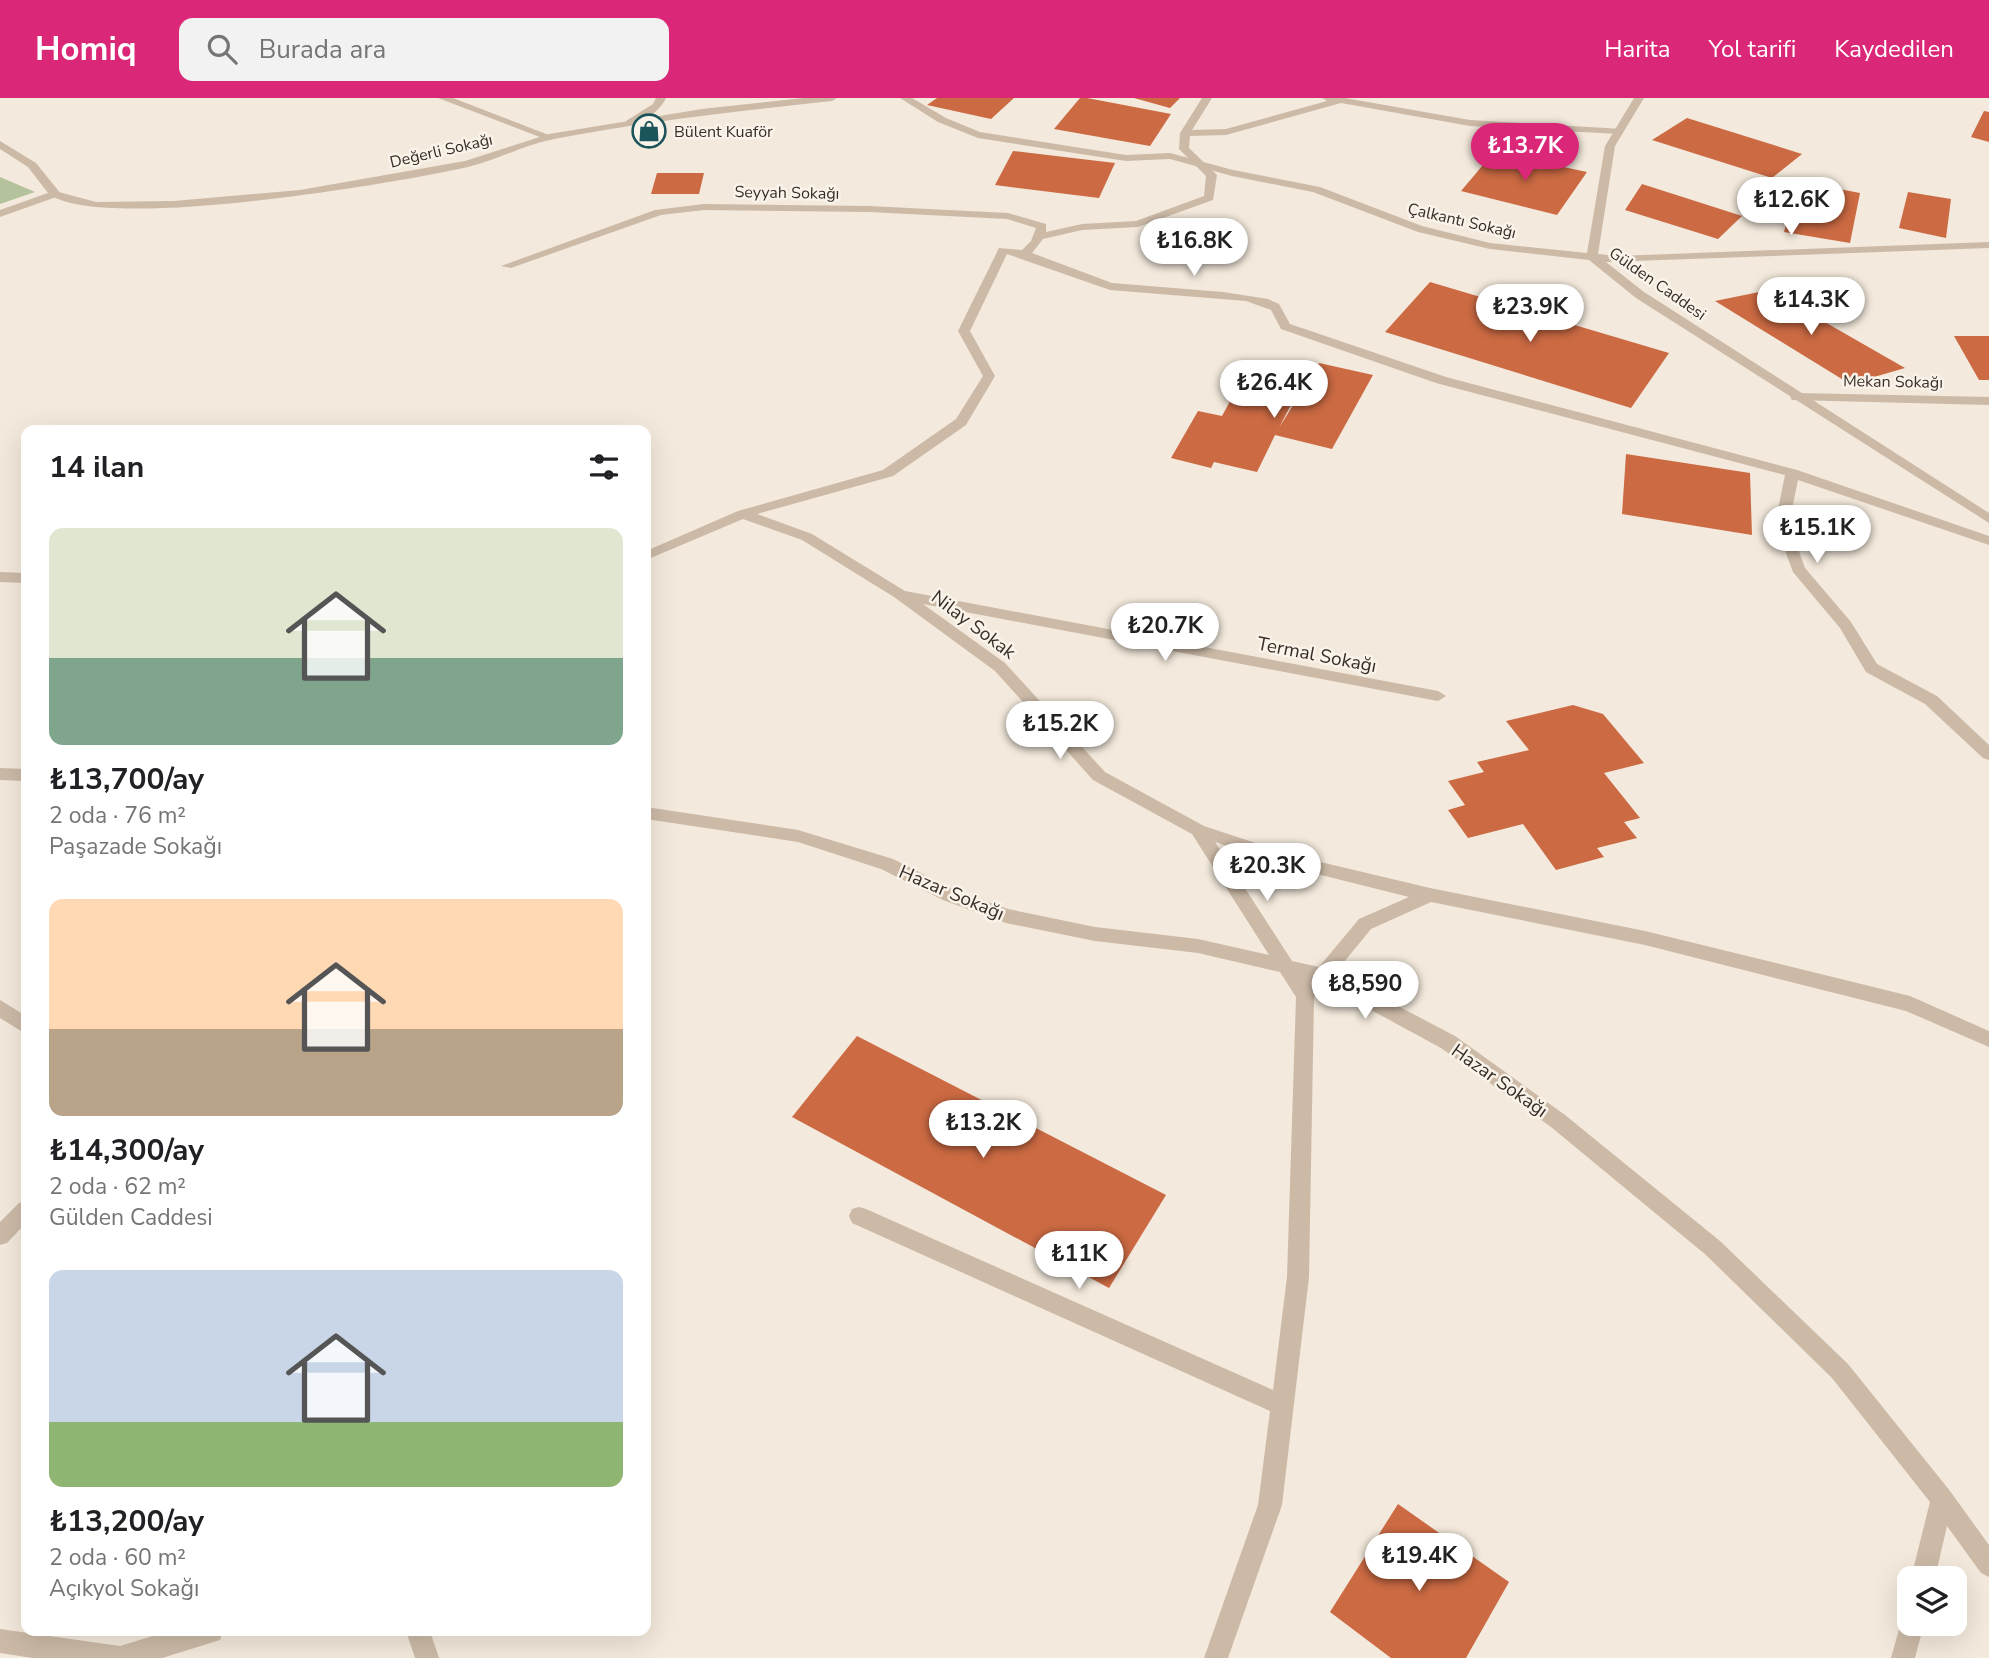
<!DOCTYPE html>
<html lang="tr">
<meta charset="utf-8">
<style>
body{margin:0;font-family:"Nunito Sans",sans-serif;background:#f2f2f2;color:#202124;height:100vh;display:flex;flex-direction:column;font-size:26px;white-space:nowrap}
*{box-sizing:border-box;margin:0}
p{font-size:23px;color:#757577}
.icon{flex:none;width:38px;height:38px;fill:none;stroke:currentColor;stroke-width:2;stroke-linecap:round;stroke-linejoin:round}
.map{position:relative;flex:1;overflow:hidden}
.sheet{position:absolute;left:21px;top:327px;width:630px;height:1211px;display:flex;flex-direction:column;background:#fff;border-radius:14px;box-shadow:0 7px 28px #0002}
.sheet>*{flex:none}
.fabs{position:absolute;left:1897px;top:1468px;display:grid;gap:14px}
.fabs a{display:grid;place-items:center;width:70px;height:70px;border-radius:14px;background:#fff;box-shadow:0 7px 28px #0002;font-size:35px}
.price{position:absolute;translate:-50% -60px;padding:0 16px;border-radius:24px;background:#fff;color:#222;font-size:23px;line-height:46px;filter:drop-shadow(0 2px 4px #0008)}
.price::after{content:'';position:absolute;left:50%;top:42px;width:21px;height:16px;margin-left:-10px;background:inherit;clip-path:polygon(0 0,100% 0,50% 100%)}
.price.on{background:#db2777;color:#fff}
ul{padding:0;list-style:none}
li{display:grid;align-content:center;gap:14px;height:371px;padding:0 28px}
li span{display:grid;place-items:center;height:217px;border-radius:14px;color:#555}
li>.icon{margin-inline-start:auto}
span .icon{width:126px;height:126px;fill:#fffc;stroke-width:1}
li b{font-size:30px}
h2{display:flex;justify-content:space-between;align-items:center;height:84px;padding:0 28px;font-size:30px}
header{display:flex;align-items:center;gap:42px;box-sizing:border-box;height:98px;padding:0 35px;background:#db2777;color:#fff}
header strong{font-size:33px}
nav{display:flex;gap:38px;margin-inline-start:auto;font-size:24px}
.search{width:490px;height:63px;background:#f2f2f2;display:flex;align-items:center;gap:18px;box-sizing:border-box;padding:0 24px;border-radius:14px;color:#757577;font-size:26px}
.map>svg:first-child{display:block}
</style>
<header>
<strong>Homiq</strong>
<div class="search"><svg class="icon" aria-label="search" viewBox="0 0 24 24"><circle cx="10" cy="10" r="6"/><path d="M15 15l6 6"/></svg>Burada ara</div>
<nav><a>Harita</a><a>Yol tarifi</a><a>Kaydedilen</a></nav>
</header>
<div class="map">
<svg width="1989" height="1560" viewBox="0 0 1989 1560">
<rect width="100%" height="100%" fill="#f3e9dc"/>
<!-- green -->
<path fill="#b4c39b" d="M0,79l35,15 -35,12z"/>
<!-- building -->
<path fill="#cb6a43" d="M937,0h77l-23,21 -64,-14z
M1080,0h7l84,16 -21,32 -96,-17z
M1134,0h46l-10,10z
M1984,13l5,1v30l-18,-5z
M1687,20l115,36 -30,24 -120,-38z
M1013,53l102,12 -16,35 -104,-13z
M1494,54l93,20 -30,43 -96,-24z
M657,75h47l-5,21h-48z
M1798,83l62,12 -10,50 -66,-11z
M1642,86l100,32 -24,23 -93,-29z
M1908,94l43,7 -5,39 -47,-10z
M1430,184l239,71 -38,55 -246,-76z
M1769,192l136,78 -55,16 -135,-83z
M1954,238h35v44h-10z
M1319,265l54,12 -41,74 -57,-14 -18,37 -43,-10 -3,6 -40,-10 27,-47 24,5 18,-33 56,12 -17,33z
M1626,356l124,19 2,62 -130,-21z
M1573,607l30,9 41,49 -40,10 36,45 -16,4 13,16 -40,10 7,9 -48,13 -33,-46 -55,14 -20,-28 17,-5 -17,-24 36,-9 -7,-10 52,-12 -23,-29z
M857,938l309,159 -57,93 -317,-171z
M1398,1406l111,78 -43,76h-75l-61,-46z"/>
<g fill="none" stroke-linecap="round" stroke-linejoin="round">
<!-- minor -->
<path fill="#ccbaa7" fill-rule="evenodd" d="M438,0h15l101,39 -9,2z
M656,0h10c-6,13 -25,28 -40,27v-4l27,-17z
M1202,0h10l-20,32 34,-1 101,-28 -5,-3h23l125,22 153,9 1,2 -5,3 -149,-8 -129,-23 -115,32 -36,1 -1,12 28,27 -4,25 -75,27 -56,3 -39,9 -11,14 80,30 111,9 45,7 11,5 11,20 156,53 351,93 192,66v9l-191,-65 -9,44 16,44 46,54 26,42 60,32 52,49v15l-6,-2 -58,-54 -59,-32 -26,-44 -47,-56 -18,-48 10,-49 -349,-92 -155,-54 -10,-19 -25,-9 -136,-11 -103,-36 -37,77 25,45 -29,49 -73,51 -136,38 55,20 93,57 533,100 8,5 -8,5 -515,-97 82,59 100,109 99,54 91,30 135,32 215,43 265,65 79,35v16l-83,-36 -261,-66 -214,-43 -60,27 -36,44 120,63 110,79 155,126 128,123 102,127 39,54v32l-8,-4 -34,-47 -12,52h-24l19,-76 -98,-124 -126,-123 -155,-128 -110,-79 -116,-63 -11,13 -5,279 -27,228 -54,153h-24l54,-153 12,-94 -418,-188 -3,-7 3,-7 7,-2 7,2 407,181 14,-113 9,-280 -16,-25 -82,-19 -103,-12 -89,-18 -63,-23 -62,-31 -83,-27 -152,-23v-12l152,23 95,29 62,31 53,19 87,18 103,12 71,16 -77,-121 -99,-54 -98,-109 -101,-74 -92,-57 -59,-21 -97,41v-9l92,-40 145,-41 73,-51 27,-43 -25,-45 41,-83 23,2 9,-9 5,-13 -29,-9 -138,-7 -165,-2 -43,5 -150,53 -10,-2 154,-56 49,-6 165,2 139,7 38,11v8l36,-8 54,-3 68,-25 2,-20 -27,-27 1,-16zM1215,744l78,26 116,29 -50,22 -40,48 -27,-6z
M0,43l36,22 25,31 -2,2 -59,21v-7l48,-17 -20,-26 -28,-18z
M1797,295l192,4v8l-197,-5 -2,-3z
M0,474l26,1v10l-26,-1z
M0,670l26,1v12l-26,-1z
M0,902l26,16v18l-26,-16z
M26,1102v23l-19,20 -7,2v-23l19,-19z
M1909,1515v11h15l-9,34h-24l12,-43z
M0,1531l120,17 49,-15h54l-3,9 -58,18h-129l-33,-5z
M406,1533h24l9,27h-24z"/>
<!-- tertiary -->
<path fill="#ccbaa7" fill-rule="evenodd" d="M803,0h34l-5,3c-93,10 -186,20 -278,38 -30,6 -57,21 -86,28 -70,16 -367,66 -419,27l6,-3 41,11 78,-1 126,-11 165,-29 84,-27 153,-25z
M900,0h12l34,20 34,14 146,23 44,-2 63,17 87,17 102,39 68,17 97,10 18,-107 29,-48h10l-29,48 -17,108 19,2 372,-14v6l-383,14 38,30 345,221v10l-353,-225 -47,-38 -99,-11 -72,-17 -105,-40 -81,-16 -62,-17 -44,2 -148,-23 -40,-16z"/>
</g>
<!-- icons -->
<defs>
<symbol id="shop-ring" viewBox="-11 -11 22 22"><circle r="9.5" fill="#faf3e9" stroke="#1c545c" stroke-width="1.5"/><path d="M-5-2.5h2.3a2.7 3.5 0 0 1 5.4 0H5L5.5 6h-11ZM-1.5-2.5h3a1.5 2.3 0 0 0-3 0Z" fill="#1c545c"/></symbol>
</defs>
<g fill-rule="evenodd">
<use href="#shop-ring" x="630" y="14" width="38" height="38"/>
</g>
<g text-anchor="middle" stroke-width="5" stroke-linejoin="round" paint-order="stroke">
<!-- far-poi labels -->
<g font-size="16" fill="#382e28" stroke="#faf3e9" text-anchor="start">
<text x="674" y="39">Bülent Kuaför</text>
</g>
<!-- far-street labels -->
<g font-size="16" fill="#382e28" stroke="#faf3e9">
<text transform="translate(441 52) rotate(-13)" y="6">Değerli Sokağı</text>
<text transform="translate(787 94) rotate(1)" y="6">Seyyah Sokağı</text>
<text transform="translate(1462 122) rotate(13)" y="6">Çalkantı Sokağı</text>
<text transform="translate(1658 185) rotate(35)" y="6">Gülden Caddesi</text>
<text transform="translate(1893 283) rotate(1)" y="6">Mekan Sokağı</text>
</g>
<!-- street labels -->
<g font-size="19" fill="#382e28" stroke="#faf3e9">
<text transform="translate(974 526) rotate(37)" y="7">Nilay Sokak</text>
<text transform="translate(1317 556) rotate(11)" y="7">Termal Sokağı</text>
<text transform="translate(952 794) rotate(23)" y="7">Hazar Sokağı</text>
<text transform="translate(1500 982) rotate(35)" y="7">Hazar Sokağı</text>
</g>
</g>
</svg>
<div class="fabs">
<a><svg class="icon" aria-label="layers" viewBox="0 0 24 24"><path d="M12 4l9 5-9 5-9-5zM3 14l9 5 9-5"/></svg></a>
</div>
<b class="price on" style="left:1525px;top:85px">₺13.7K</b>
<b class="price" style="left:1791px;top:139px">₺12.6K</b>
<b class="price" style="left:1194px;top:180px">₺16.8K</b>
<b class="price" style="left:1811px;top:239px">₺14.3K</b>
<b class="price" style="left:1530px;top:246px">₺23.9K</b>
<b class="price" style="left:1274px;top:322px">₺26.4K</b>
<b class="price" style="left:1817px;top:467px">₺15.1K</b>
<b class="price" style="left:1165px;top:565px">₺20.7K</b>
<b class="price" style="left:1060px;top:663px">₺15.2K</b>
<b class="price" style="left:1267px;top:805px">₺20.3K</b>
<b class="price" style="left:1365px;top:923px">₺8,590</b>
<b class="price" style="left:983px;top:1062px">₺13.2K</b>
<b class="price" style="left:1079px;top:1193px">₺11K</b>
<b class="price" style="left:1419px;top:1495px">₺19.4K</b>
<section class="sheet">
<h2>14 ilan<svg class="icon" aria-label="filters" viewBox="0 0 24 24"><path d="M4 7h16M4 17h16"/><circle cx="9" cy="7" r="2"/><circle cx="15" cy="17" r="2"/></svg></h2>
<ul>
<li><span style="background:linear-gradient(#dfe7d0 60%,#7fa58c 0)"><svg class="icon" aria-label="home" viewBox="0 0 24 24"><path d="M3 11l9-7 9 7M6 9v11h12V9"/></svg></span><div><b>₺13,700/ay</b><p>2 oda · 76 m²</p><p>Paşazade Sokağı</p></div></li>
<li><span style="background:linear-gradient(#ffd9b3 60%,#b9a48a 0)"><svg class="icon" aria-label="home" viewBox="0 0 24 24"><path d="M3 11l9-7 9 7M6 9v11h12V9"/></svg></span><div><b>₺14,300/ay</b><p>2 oda · 62 m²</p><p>Gülden Caddesi</p></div></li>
<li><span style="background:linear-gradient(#c9d6e8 70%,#8fb573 0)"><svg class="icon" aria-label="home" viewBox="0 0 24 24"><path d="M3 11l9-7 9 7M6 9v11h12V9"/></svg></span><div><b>₺13,200/ay</b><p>2 oda · 60 m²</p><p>Açıkyol Sokağı</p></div></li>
</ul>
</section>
</div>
